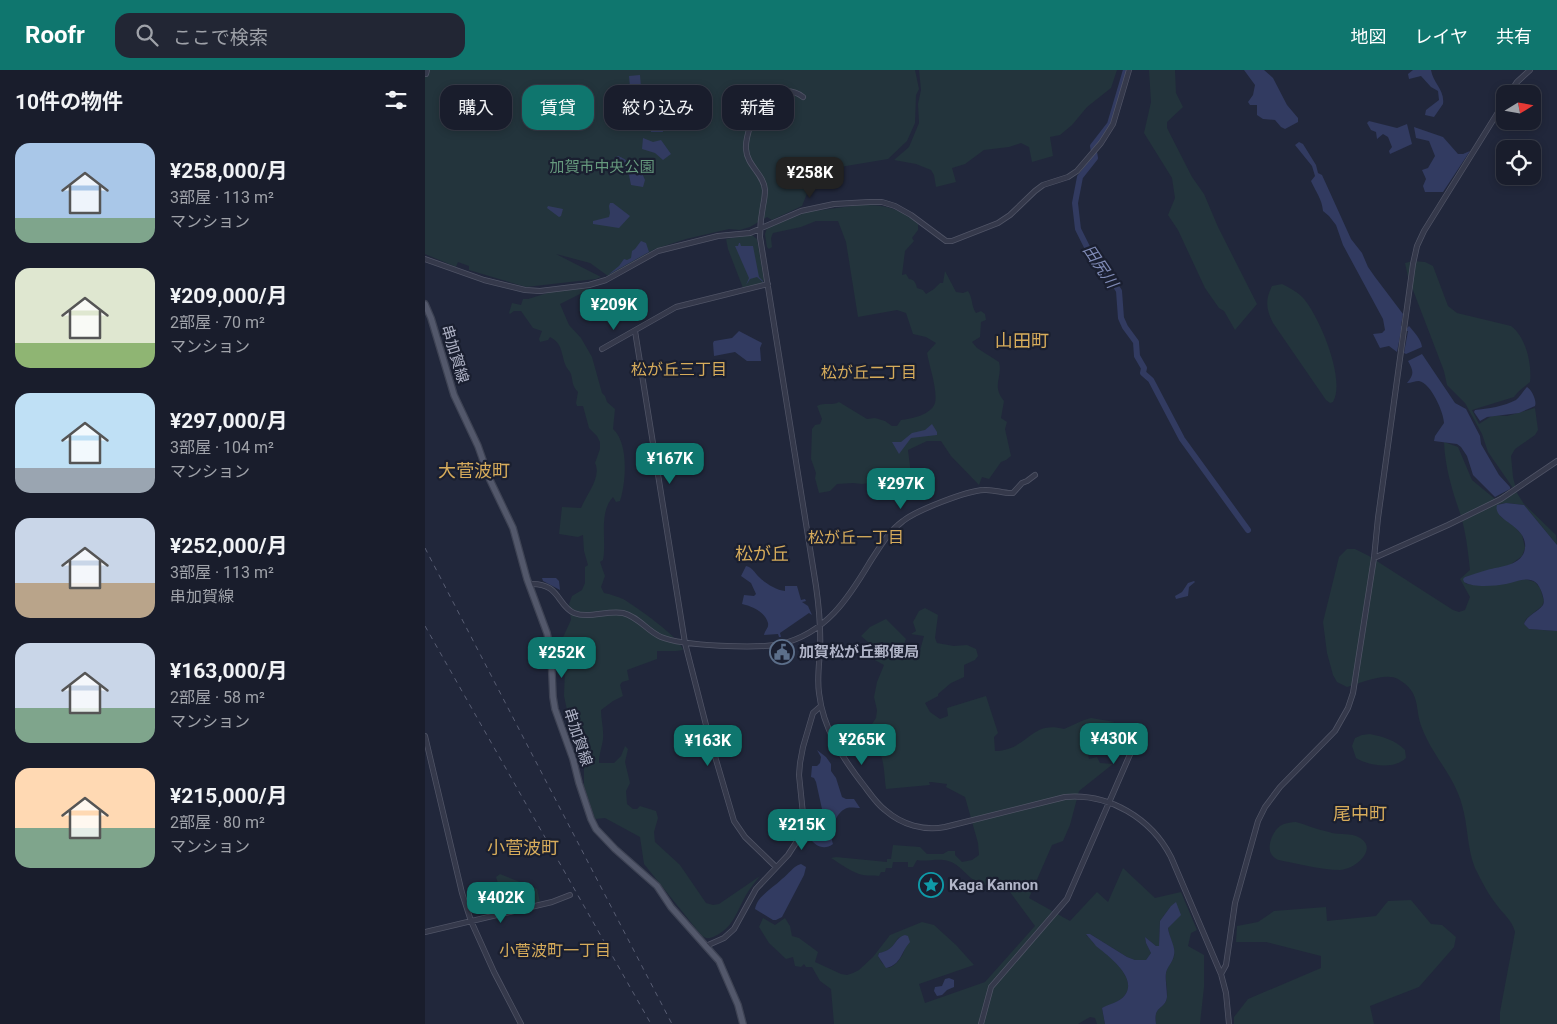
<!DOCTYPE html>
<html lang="ja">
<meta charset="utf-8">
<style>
body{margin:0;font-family:Roboto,"Noto Sans JP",sans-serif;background:#222634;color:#f1f3f6;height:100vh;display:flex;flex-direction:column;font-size:19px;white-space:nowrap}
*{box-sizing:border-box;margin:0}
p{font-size:16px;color:#9fa2a9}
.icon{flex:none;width:28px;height:28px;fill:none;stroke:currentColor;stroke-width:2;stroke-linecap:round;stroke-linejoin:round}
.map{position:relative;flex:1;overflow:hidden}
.side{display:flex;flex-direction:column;background:#191d2c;width:425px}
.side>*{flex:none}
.banner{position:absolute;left:15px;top:15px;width:475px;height:45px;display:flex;gap:10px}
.needle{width:32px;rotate:79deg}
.buttons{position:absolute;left:1071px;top:15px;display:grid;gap:10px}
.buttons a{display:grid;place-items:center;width:45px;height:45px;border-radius:10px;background:#191d2c;box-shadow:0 2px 8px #0003,0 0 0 1px #373b48;font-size:25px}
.price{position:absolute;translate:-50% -42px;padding:0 11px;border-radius:10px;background:#0f766e;color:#fff;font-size:16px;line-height:32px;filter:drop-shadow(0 1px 2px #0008)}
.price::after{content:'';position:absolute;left:50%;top:30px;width:15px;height:11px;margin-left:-8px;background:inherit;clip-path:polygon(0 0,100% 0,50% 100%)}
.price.on{background:#222;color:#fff}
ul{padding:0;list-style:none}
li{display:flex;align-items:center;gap:15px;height:125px;padding:0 15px}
li span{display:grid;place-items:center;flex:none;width:140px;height:100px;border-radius:15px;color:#555}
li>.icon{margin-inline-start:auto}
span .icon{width:60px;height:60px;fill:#fffc;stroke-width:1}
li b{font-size:21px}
h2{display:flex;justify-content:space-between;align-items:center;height:60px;padding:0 15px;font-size:21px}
.tag{padding:0 18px;border-radius:15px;background:#191d2c;box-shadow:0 2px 8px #0003,0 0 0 1px #373b48;font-size:18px;line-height:45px}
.tag.on{background:#0f766e;color:#fff}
header{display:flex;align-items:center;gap:30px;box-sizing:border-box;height:70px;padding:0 25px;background:#0f766e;color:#fff}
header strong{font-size:24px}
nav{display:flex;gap:28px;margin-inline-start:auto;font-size:18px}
.search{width:350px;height:45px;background:#222634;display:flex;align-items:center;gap:12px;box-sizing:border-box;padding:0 18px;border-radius:15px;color:#9fa2a9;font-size:19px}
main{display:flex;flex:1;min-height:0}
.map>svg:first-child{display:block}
</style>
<header>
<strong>Roofr</strong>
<div class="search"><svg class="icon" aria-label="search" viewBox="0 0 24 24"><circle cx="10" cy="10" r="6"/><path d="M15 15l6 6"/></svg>ここで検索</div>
<nav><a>地図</a><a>レイヤ</a><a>共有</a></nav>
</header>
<main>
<section class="side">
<h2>10件の物件<svg class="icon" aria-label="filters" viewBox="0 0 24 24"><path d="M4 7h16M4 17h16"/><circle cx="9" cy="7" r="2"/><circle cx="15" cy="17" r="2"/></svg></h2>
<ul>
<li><span style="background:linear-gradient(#a9c7e8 75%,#7fa58c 0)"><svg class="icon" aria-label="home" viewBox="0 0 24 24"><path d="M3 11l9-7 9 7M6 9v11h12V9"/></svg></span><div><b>¥258,000/月</b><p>3部屋 · 113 m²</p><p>マンション</p></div></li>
<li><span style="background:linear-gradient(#dfe7d0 75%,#8fb573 0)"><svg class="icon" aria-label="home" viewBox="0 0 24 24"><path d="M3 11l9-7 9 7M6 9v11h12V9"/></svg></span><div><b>¥209,000/月</b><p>2部屋 · 70 m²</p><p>マンション</p></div></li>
<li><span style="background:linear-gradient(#bfe0f5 75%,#9aa5b1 0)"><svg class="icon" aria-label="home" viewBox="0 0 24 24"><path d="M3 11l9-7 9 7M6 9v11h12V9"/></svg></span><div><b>¥297,000/月</b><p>3部屋 · 104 m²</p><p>マンション</p></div></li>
<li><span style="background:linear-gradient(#c9d6e8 65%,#b9a48a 0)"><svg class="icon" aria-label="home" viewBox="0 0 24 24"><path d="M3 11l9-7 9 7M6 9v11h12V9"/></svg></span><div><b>¥252,000/月</b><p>3部屋 · 113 m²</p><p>串加賀線</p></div></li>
<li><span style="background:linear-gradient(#c9d6e8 65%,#7fa58c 0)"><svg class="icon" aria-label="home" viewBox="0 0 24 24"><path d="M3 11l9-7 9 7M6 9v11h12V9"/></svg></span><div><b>¥163,000/月</b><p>2部屋 · 58 m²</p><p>マンション</p></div></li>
<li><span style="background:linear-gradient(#ffd9b3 60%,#7fa58c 0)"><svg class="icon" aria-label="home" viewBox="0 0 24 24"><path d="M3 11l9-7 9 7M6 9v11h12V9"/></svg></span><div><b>¥215,000/月</b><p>2部屋 · 80 m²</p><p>マンション</p></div></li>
</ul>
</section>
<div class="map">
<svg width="1132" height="954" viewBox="0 0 1132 954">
<rect width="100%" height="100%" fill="#21273b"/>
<!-- green -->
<path fill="#23343c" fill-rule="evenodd" d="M0,0h490l4,19 -3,6 -1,28 -8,18 -19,18 -72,12 -14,35 -30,14 -5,-3 -17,10 -10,3 -11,-1 -43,10 -31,10 -47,27 -18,-13 -34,-9 45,23 -5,2 -70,8 -57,-17v-4l-11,-4 -2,5 -31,-13z
M494,0h198l-6,18 -24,19 -15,18 -12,10 -10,2 3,19 -21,6 -3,-15 -8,-4 -12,4 -25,3 -19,14 -13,4 4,14 -20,5 -2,-12 -3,-5 -15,-6 -22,-4 15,-13 10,-24 -1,-19 3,-14z
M724,0h26l1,23 7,14 -16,15v6l25,49 12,17 14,33 39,77 -22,26 -11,-19 -5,-3 -14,-20 -27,-58 -10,-15 7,-17 -3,-20 -28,-45 7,-31z
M434,135c27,0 38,2 59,19v6l-6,8 2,3 -9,10 -3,24 4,-1 3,5c5,0 7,4 8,9l6,2 3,4 8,-5 6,-6h3l2,-12 11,21 7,1 5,-2c5,7 3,15 8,22l5,-2 4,3 1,6 -5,2 -1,15 -8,5 5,6 22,14c4,16 -8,23 5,39l-3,17 6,4 -2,7 6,27 -5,4 -5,2 -12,17 -7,-2 -3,8 -28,-29 -10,-15h-14l-19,9 3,24 -6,4 -43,6 -9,-1 -16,1 -7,7 -11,2 -4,-15 1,-5 -5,-14 1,-30 3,-4 5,-1 2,-5 -5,-13c7,-4 15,0 22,-4l28,17 8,-1 10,3 7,5h5l4,-6c10,-1 30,-5 34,-17 3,-12 -6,-38 -8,-50l9,-10 -10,-6 -13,-3 -7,-21 -9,-3 -39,7 -12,-75 -8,-21h-22l-15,6 -28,6 -2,5 1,9 -3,2 -2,-2 -2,-13 2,-6 40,-16z
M327,165l5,4 7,41 -1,3 -20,5 -15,-39 -2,-10z
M988,191l12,1 8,4 15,40 9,7 54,13c15,11 21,38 19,56l-12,10 -4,5 -42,13 7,14 14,-9 14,1 28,-8 3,22 -3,5 -20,14 -4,7 2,21 4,16 7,11 32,31 1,10 -33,-40 -18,-2 -7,1 1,12 14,10 8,9 3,13 -3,8 -12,9 -45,12 1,7 26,1 33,-6 10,3 5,6 4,13 -2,5 -16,13 -2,5 5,5 28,2v393h-57v-12l15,-80c-3,-12 -12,-18 -19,-28 -8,-10 -15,-24 -21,-36 -8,-19 -7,-43 -13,-63 -7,-28 -30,-50 -40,-77 -8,-20 0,-35 -24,-49 -12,-7 -38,4 -51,8l-10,-5 -4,-7 -6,-22 -4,-31 16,-65 8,-8h8l14,7 84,54 6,2 6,-2 5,-13 -10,-18 10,-9c-2,-19 -4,-38 -10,-57 -8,-23 -15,-46 -16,-71l14,5 14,33 23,19 18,-11 -25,-36 -6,-18 -17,-31 -18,-18 -3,-14 -36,-94 -3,-14z
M857,214c8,4 16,8 22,15 16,19 42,81 29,103l-3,1 -4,-3 -53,-77c-7,-14 -8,-23 -1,-37z
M150,219h15l-30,15 9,21 12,13 11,19 10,36 3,3 2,6 8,7 -2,20c16,14 13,54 7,72l-4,1 -3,-5c-15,16 -6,44 -10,63l-3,2 5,14 -4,11 3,6c6,1 14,4 19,6 12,7 58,39 60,51l-7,1h-19v8l-30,11 2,10 -7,2 -2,3 3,11 -10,5 -12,9c0,10 3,19 2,29 -1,8 -4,15 -4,24h15l7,-7 4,-10 3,3 -3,13 5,21 -4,8 1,13 6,5h4l3,-3 16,5 2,7 -4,14 1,10 25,23 26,38 7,2 6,-1 41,-28c-5,6 -10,12 -14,19 -9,16 -13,33 -31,41 -6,3 -9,3 -14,-1l-57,-71 -4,-27 -35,-19 -10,1 -11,-33v-20l-9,-18 -11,-52 1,-26 -6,-24 12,-26 -2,-16 3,-8 10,-6 3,-7v-16l3,-2 -4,-14 -1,-16 -5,2 -19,-3 3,-27 19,1c5,-13 21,-31 14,-45l5,-14v-7l-3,-6 -8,-8 -6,-22h-6l-1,-3 2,-11c-6,-6 -5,-10 -7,-18 -1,-3 -5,-6 -6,-10 -4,-12 -3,-21 -15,-27l-2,3 -8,2 -1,-3 3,-8 -9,-3 -12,-17h-7l-4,3 -1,-1 3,-10 9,2 2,-6h5l29,-9z
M500,538l13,7 -3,23 2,5 17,3 13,-1 9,4 2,7 -3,4 -11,5v12l-13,6 -13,11v2l-13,7 5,9 10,7 8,-3 -1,-8 39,-12 12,37 -4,4 1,14c34,-1 35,-31 69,-22l20,-9 7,-2 24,4c-12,3 -22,-1 -33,3l7,34 8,-2 3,6 13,1 -34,27 -9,34 -7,16 -11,4 -23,53 41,23 27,-29 11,10 15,-34 32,30 26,-6 16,38 -6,3 -3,13 16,9v32l-4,37h-44c-3,-19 9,-14 11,-27 1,-7 -2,-18 -1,-24 1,-8 10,-13 8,-22 -1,-8 -5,-15 -6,-23l11,-12 -7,-11 -12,16 -1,25h-3l-11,-9 1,6 5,10 -5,7h-11l-8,-3 -37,-23 -4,1c4,3 7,8 11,11 11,9 41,32 28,49 -5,7 -16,10 -23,13l3,16h-8l-2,-6 -5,-1 -12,7h-244l-3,-35 -11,-8 -8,-14h-6l-2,-3 -3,3 -6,-1 -2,-9 -7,2 -17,-16 -10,-16 4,-9 12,7 10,-7 5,8 2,10 7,2 19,14 -3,10 26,12 6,1 6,-2 6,-3 14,-13 17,-22 32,-13 12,3 22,20 18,20 -55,19 6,19 60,-21 50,-56 -25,-34c-8,-5 -23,-5 -33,-10 -10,-5 -18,-19 -29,-21 -10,-3 -21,1 -31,-1l-4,7h-5v-5h-15l-1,6h-6l-1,4h-4l-2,4c-6,-1 -10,0 -16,-1 -11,-2 -22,-11 -32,-17l5,-1 51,5v-3h4l2,-14 27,2 7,7h16l5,-3h7v4l7,7 10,-2 7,-5 -1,-12 -13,-46 -19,-10 1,-3 -16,-2h-2l1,3 -44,4c-2,-12 -1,-31 -9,-41l1,-6 -8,-15 6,-9 1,-8 -3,-13 3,-15 7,-17 -11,-6v-4l4,-5 -16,-14 9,-9 16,-8 20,20 -3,8 16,7 5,-18 -13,-2 5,-3 -3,-9 6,-11zM481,865c1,13 -4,27 -17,33l-7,-5 -4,-7 1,-3c11,-2 14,-6 19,-15z
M945,664c14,3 25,6 35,16l1,8c-12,12 -37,8 -50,0l-4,-12 3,-8 7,-3z
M871,752c11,3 22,8 33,10 8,3 18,1 27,4 25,10 1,33 -16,34 -18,0 -39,-6 -57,-9 -3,-1 -6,-1 -8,-3 -11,-7 -3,-26 5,-32 5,-3 11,-4 16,-4z
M75,804l37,15 3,13 -34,9 -10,-34z
M986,830l20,24 11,1 14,12 -2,10 -35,40 -49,19 4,18h-140v-7l14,-18 73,-31v-12l-55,-14h-30l1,-16 21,-4 16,-11 52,-4 1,14 49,-5 12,-15z"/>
<!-- water -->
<path fill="#323b61" d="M819,0h20l9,8 14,27 11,13v4l-13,7 -4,-2 -6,-7 -12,-1 -6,-4v-10h-7l-2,-3 5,-7 2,-10z
M988,0h18c2,13 14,20 12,34l-9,13 -9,-2 1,-5 13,-10 -1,-9 -7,-4 -10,-11 -12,3 -1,-5z
M215,5l1,12h-11l-1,-11z
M215,32v11l-24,1v-11z
M236,32l2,30h-12l-2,-29z
M944,51l28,7 10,-4 5,20 -22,10 -1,-3 3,-4 -4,-10 -5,-3 -6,5 -1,-7 -5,-2 -4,-7z
M989,57l29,10 15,17h5l7,-3 -27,41h-18l-2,-6 3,-7 -4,-9 6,-2 7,-12 -6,-15 -13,-3z
M218,68l10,4 8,-2 10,14 -8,6 -8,-7 -13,-4z
M874,72l4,2 13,21 2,8 4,2 29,64 11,14 6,14 7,10 28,37 -2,12 6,2 2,-2c5,6 12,13 13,21l-16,7 -2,-1 4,-22h-7l-4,21 -8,-6 -9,2 -7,-14 9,-1 3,-3 -2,-11 -40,-74 -7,-20 -7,-9 -6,-5c-1,-12 -7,-19 -12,-30l4,-5 -3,-10 -17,-21z
M193,86c10,3 15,13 23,15l4,9 -2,7 -12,-2 -2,-10 -4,-2 -3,-6 4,-4 -2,-1 -4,3 -6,-5v-2z
M185,133h3l17,13 -11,12 -26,-4v-3l16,-4 1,-4 -1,-7z
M123,136l15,3 -2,7 -2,1 -12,-9z
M216,171l5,2 3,9 -41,23 11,-9 5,-7 3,1 4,-2 1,-7 3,-2z
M314,173h1l1,3h12l6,31 4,4v1l-6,-5 -7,2 -4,6 3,-7 -14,-32h3z
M314,261l23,12 -2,5 1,13h-14l-12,-9 -21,4 -1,-13 1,-2 18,-3z
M997,284l33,49 11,6 14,27 1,8 18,31 11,12v2l-15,8 -22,-22 -6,-19 -6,-9 -4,-3 -23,-3 1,-5 9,-13c0,-10 -13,-40 -25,-42 -4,0 -8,2 -12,2 7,-9 7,-11 1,-22z
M1102,317c5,3 10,14 8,19l-16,7 -32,4 -7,4 -6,-9 1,-2c12,-1 30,-4 41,-10 4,-3 7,-9 11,-13z
M507,354l5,8v3l-26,3 -12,16 -7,-12h9l11,-9 13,-3z
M1081,433l18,2 33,40v86l-28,-2 -5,-5c3,-9 14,-12 19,-19 2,-4 0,-8 -1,-12 -7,-21 -21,-12 -36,-9 -12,2 -32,4 -42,-2l-1,-3 2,-2c7,-2 14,-5 22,-7 13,-4 36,-4 38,-22 3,-23 -33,-27 -28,-43z
M321,496c7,2 8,6 13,11 6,6 17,13 26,14v-5h12l4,14 4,-1 1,2 -4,1 6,4 4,9 -3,-2 -29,20 1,4h-2l-1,-3 -14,1c1,-5 5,-7 4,-12 -3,-11 -16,-17 -26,-19l2,-9 10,1 2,-2 -5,-11 -10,-7z
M117,508h14l3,3 1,9 -17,-9z
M769,511l1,1 -6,5 -1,9 -12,3 -1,-3 7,-4 6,-9z
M392,680l9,7 5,7v7l5,7 6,19 4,2h8l6,9c-4,0 -9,-1 -13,0 -12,4 -18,25 -14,36 -9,7 -18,2 -24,-7l13,-28 -6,-27 -2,-4 -3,-1 1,-11h5l3,-3 1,-6z
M376,794l5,3 -2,8 -22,42 -6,3h-3l-18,-11c2,-13 18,-21 27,-30 7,-5 11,-13 19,-15z
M751,832l5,13 -13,13c1,9 8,19 6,27 -1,7 -7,12 -8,18 -1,5 1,17 1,24 -2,13 -14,8 -11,27h-51l-3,-16c7,-4 18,-6 23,-13 13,-18 -18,-40 -29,-49 -3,-4 -7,-8 -10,-12h4l37,23 8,3h11l5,-7 -5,-10 -1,-6 11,9h3l1,-25 11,-15z
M480,865l3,1 2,6c-9,10 -9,23 -24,26l-8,-12 1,-3c19,-4 13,-14 26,-18z
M524,908l5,2v7l-7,3 -5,5 -5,1 -3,-5 1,-4 7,-1 3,-7z"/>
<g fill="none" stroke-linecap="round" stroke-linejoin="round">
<!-- river -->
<path stroke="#323b61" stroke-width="6" d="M701,0l-16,54 -17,22 2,12 -15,19 -5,26 3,26 10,20 22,28 9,14 2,27 4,9 11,15 1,14 7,12 -1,5 8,7 31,59 66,91"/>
<defs>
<path id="minor" d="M1,4l1,-4
M1084,24l8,-12 13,-12
M378,27c-12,-10 -32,-7 -42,5 -7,8 -16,37 -15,47 1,17 18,25 19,41 0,6 -1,11 -2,16 -2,10 -3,20 -3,31l56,349c3,21 5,43 4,65 -1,14 -3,28 -1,42 4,36 24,66 46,94 6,8 12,17 20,23 17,15 39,21 60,17l120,-30c44,-4 86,21 106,60l50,117 5,19 3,31
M0,189l59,21 41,10 15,1 49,-6 17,-5 52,-29 60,-15 32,-3 51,-22 33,-7 36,-2h12l13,4 16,9 35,26h6l46,-18 12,-8 25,-24 8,-6 25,-8 9,-6 24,-28 12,-19 16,-54
M210,261l50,312 22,86 27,92 11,16 31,30
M177,279l74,-42 92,-23
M949,488l74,-33 53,-26 56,-38
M104,514c31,-2 28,22 45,29 15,6 33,-3 49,0 16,4 24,18 38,24 22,9 96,12 120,7 45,-11 67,-45 89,-82 10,-15 18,-30 33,-41 14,-11 63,-30 81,-31 10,-1 20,4 29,3l9,-10 5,-2 8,-6
M0,666l37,157 9,28 23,51 27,52
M0,862l127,-30 18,-7
M281,876l18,-8 10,-9 22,-40 32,-34 11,-17 4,-24 -4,-39 1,-12 3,-16 10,-34 8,-7
M796,904l5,-9 9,-62 23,-82 7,-14 15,-20 55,-56 13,-23 5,-15 21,-135 4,-40 35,-254 4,-18 7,-15 81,-130
M556,954l10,-37 76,-88 71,-163"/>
<path id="major" d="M0,234l6,14 23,77 24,51 12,34 23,48 14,51 20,54 4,19 2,45 2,12 18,50 6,24 12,36 5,10 19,20 42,37 14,21 48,54 19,44 5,19"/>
</defs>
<!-- minor casing -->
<use href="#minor" stroke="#505466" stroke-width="6"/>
<!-- major casing -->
<use href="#major" stroke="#3e4354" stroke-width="8"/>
<!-- minor -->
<use href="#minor" stroke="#35394b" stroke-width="4.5"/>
<!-- major -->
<use href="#major" stroke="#53586b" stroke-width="5.5"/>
<!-- rail -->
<path stroke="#575c72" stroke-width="1" stroke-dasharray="5 5" stroke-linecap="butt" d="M0,478l247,476
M0,556l226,398"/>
</g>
<!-- icons -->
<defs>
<symbol id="civic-ring" viewBox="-11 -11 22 22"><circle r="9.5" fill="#1a1f30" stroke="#5c6f8a" stroke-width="1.5"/><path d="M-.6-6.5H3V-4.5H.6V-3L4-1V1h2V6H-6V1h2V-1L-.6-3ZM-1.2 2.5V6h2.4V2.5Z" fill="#5c6f8a"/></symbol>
<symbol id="sight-ring" viewBox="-11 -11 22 22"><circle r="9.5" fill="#1a1f30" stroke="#0f9aa8" stroke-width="1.5"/><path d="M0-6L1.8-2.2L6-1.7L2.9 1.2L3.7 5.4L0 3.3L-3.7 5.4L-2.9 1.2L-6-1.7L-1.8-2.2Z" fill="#0f9aa8"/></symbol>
</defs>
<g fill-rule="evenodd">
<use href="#civic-ring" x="343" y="568" width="28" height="28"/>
<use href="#sight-ring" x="492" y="801" width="28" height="28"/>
</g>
<g text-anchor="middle" stroke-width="4.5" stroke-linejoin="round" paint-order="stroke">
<!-- park labels -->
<g font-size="15" fill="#66997d" stroke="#1a1f30">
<text x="177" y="102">加賀市中央公園</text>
</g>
<!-- street labels -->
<g font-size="15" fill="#b0b4c7" stroke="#1a1f30">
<text transform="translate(30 284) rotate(73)" y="5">串加賀線</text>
<text transform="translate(153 667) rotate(72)" y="5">串加賀線</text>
</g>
<!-- poi labels -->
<g font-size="15" font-weight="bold" fill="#b0b4c7" stroke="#1a1f30" text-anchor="start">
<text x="374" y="587">加賀松が丘郵便局</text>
<text x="524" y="820">Kaga Kannon</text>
</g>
<!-- water labels -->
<g font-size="16" font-style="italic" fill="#7f8ab5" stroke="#1a1f30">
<text transform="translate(676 196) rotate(56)" y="6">田尻川</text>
</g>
<!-- neighbourhood labels -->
<g font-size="16" fill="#d7ac5b" stroke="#1a1f30">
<text x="254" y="305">松が丘三丁目</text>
<text x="444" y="308">松が丘二丁目</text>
<text x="431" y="473">松が丘一丁目</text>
<text x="130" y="886">小菅波町一丁目</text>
</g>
<!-- quarter labels -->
<g font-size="18" fill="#d7ac5b" stroke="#1a1f30">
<text x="597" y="277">山田町</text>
<text x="49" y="407">大菅波町</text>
<text x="337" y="490">松が丘</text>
<text x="935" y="750">尾中町</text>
<text x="98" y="784">小菅波町</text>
</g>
</g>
</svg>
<div class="buttons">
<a><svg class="needle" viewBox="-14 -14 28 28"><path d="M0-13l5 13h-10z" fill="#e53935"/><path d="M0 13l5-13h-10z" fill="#9fa2a9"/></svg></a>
<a><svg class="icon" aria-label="locate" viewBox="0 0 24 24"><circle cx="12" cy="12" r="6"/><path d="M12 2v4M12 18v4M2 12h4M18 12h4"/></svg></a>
</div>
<b class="price on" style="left:385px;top:129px">¥258K</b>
<b class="price" style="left:189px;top:261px">¥209K</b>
<b class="price" style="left:245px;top:415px">¥167K</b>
<b class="price" style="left:476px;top:440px">¥297K</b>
<b class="price" style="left:137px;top:609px">¥252K</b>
<b class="price" style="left:689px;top:695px">¥430K</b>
<b class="price" style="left:437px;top:696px">¥265K</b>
<b class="price" style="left:283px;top:697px">¥163K</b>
<b class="price" style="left:377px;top:781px">¥215K</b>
<b class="price" style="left:76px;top:854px">¥402K</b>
<div class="banner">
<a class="tag">購入</a>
<a class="tag on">賃貸</a>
<a class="tag">絞り込み</a>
<a class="tag">新着</a>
</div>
</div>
</main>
